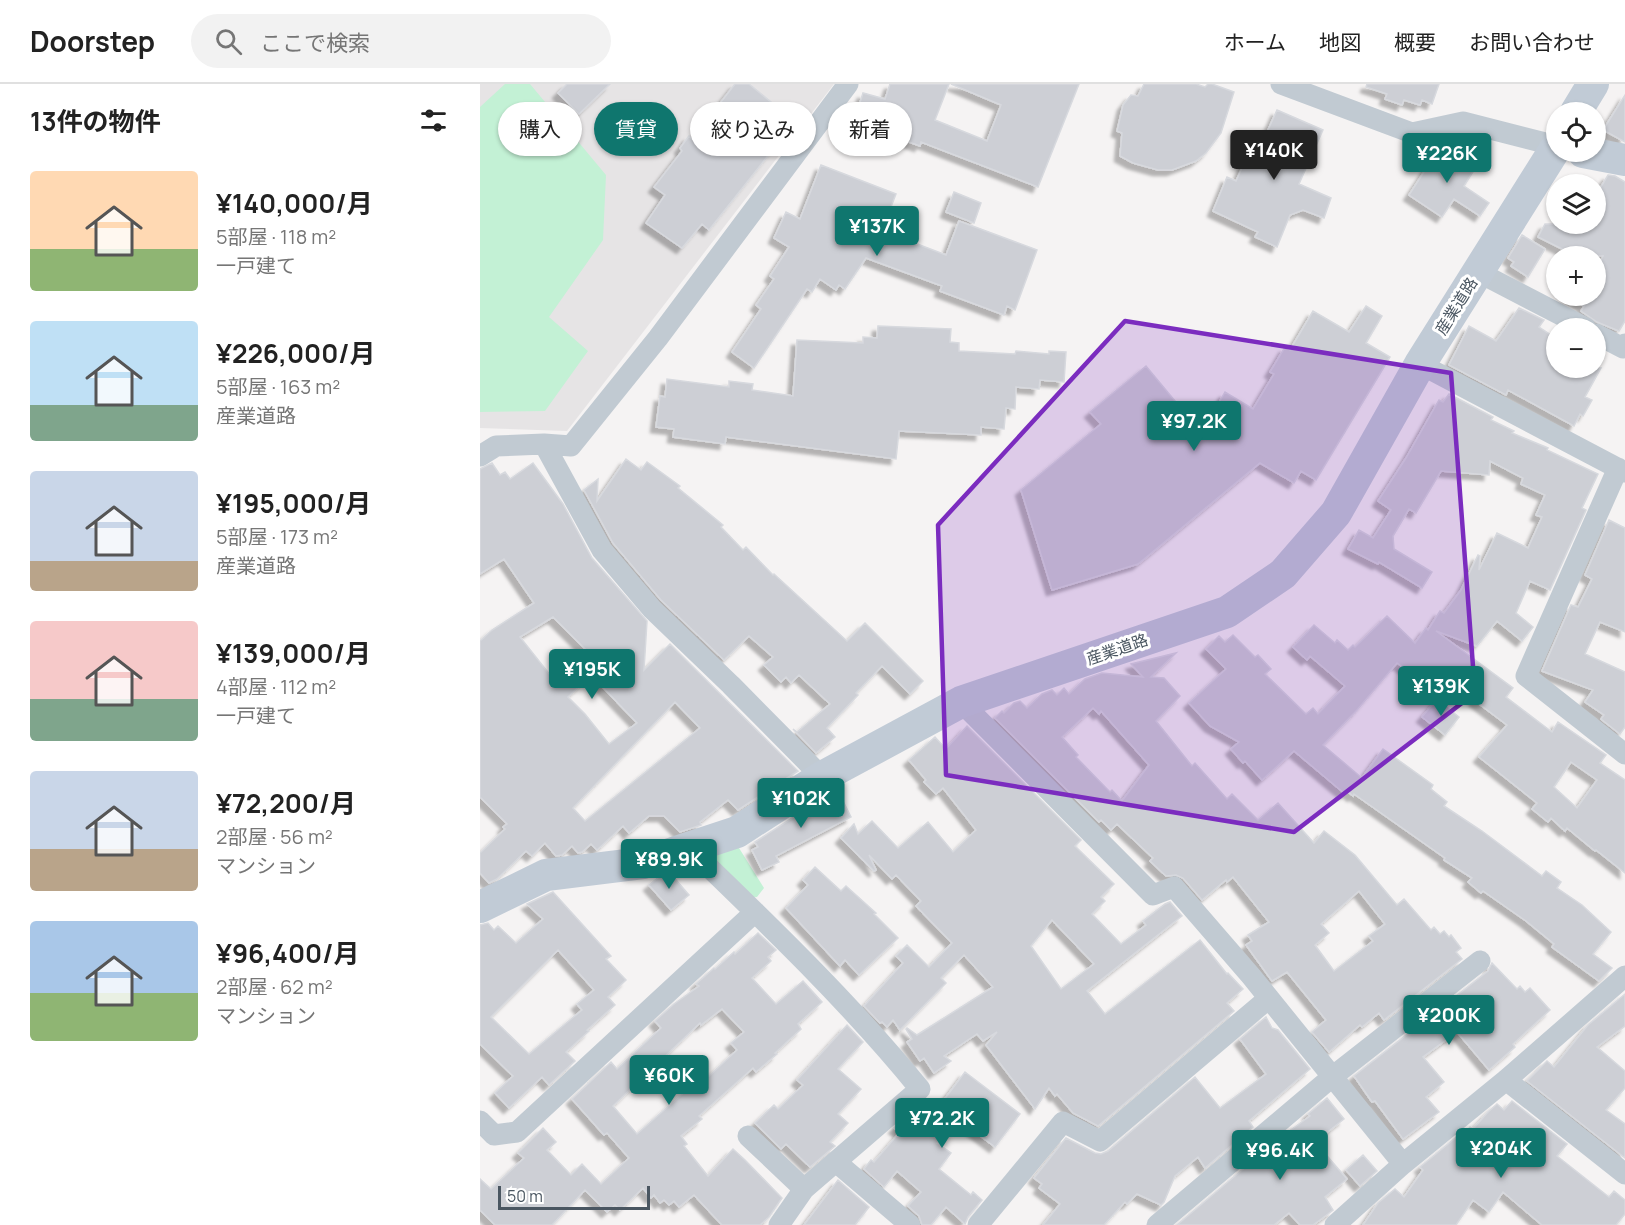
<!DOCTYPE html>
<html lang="ja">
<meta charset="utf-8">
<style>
body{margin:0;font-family:Manrope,"Noto Sans JP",sans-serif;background:#f2f2f2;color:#222;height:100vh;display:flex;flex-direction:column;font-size:22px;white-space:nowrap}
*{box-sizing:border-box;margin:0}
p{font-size:20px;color:#767676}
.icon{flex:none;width:33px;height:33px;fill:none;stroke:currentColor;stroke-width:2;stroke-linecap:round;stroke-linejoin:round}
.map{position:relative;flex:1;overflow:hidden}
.details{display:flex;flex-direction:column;background:#fff;width:480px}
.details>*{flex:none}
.guide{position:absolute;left:18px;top:18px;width:570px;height:54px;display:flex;gap:12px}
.tools{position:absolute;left:1066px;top:18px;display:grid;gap:12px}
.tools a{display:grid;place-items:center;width:60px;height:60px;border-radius:50%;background:#fff;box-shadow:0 2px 4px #0004;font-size:30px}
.scale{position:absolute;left:18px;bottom:15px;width:152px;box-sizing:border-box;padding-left:6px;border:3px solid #4a5661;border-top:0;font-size:16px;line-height:21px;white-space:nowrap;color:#4a5661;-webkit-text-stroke:4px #fff;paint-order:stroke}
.price{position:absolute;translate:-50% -51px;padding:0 14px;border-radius:6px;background:#0f766e;color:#fff;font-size:20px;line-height:39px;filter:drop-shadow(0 2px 3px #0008)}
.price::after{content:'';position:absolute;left:50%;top:36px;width:18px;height:14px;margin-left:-9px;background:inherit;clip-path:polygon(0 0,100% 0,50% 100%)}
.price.current{background:#222;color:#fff}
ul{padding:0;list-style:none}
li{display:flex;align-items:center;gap:18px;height:150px;padding:0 30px}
li span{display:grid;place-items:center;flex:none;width:168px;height:120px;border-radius:6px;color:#555}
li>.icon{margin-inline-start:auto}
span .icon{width:72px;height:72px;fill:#fffc;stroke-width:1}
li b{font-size:26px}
h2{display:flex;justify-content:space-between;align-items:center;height:72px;padding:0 30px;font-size:26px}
.tag{padding:0 21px;border-radius:27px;background:#fff;box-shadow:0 2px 4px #0004;font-size:21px;line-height:54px}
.tag.current{background:#0f766e;color:#fff}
header{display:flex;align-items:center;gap:36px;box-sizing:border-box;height:84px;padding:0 30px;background:#fff;border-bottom:2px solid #e0e0e0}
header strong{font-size:28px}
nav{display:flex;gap:33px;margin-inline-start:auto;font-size:21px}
.search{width:420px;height:54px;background:#f2f2f2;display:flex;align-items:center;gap:15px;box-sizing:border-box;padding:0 21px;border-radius:33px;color:#767676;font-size:22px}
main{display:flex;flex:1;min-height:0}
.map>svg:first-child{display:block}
</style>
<header>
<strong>Doorstep</strong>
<div class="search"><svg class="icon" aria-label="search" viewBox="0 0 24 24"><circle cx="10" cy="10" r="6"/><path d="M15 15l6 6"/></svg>ここで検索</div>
<nav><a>ホーム</a><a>地図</a><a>概要</a><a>お問い合わせ</a></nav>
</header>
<main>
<section class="details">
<h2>13件の物件<svg class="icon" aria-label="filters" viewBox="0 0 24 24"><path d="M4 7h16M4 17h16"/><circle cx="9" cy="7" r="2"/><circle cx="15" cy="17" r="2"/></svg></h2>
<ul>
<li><span style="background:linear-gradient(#ffd9b3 65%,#8fb573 0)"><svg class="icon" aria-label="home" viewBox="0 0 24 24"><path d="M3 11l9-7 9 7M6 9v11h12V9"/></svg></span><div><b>¥140,000/月</b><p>5部屋 · 118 m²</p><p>一戸建て</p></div></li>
<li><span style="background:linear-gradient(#bfe0f5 70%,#7fa58c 0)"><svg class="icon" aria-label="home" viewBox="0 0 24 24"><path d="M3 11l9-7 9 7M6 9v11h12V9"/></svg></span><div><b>¥226,000/月</b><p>5部屋 · 163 m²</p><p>産業道路</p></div></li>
<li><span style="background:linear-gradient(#c9d6e8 75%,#b9a48a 0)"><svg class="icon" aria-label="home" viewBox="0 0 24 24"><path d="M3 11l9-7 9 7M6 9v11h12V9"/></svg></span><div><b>¥195,000/月</b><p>5部屋 · 173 m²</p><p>産業道路</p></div></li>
<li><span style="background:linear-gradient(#f6c9c9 65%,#7fa58c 0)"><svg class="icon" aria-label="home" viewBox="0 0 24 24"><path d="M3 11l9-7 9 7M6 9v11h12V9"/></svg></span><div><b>¥139,000/月</b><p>4部屋 · 112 m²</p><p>一戸建て</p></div></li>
<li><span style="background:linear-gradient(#c9d6e8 65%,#b9a48a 0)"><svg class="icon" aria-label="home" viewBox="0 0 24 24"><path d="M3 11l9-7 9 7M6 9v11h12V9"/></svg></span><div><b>¥72,200/月</b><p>2部屋 · 56 m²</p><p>マンション</p></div></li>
<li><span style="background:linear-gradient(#a9c7e8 60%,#8fb573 0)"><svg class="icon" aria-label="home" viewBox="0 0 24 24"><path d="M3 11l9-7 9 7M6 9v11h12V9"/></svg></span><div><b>¥96,400/月</b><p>2部屋 · 62 m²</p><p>マンション</p></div></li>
</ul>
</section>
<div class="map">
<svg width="1145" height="1141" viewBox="0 0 1145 1141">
<defs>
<filter id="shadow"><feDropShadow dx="-5.5" dy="5.5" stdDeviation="1.5" flood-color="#0004"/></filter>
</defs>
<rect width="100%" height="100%" fill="#f5f3f3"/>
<!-- education -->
<path fill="#e6e4e5" d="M0,0h354l-267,347 -87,-3z"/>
<!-- green -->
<path fill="#c3f1d5" d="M25,0h25l76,91 -3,65 -54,77 39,34 -43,60 -65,1v-305z
M254,756l30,48 -7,9 -10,1 -38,-44z"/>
<!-- building -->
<path fill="#cdcfd5" stroke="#d7d9de" stroke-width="1.5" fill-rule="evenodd" filter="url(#shadow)" d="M87,0h43l-31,30 -21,-21z
M255,0h14l44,36 -10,11 3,2 -77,97 -7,-6 -20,24 -36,-25 19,-28 -11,-8 28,-36 -2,-3 9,-12 3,3z
M410,0h59l-14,36 52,21 14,-36 -50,-21h128l-41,103 -117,-45 -1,4 -25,-9 2,-5 -21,-8 3,-6 -22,-6 6,-19 22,6z
M664,0h52l9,3 3,-3h4l22,8 -13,41 -15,20 -10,8 -24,9h-14l-25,-7 -13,-7 2,-23 -5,-2 6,-26 8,-10 7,1z
M887,0h72l-7,20 -10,-4 -2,5 -16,-5 -2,5 -17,-6 2,-5 -21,-7z
M1145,11v47l-22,-12z
M797,26l46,20 -24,54 32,14 -7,20 -21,-8 -13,5 -13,32 -22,-10 3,-5 -45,-21 14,-34 9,4 15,-33 7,4z
M962,60l34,23 -12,19 25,17 -9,13 -26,-17 -12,18 -33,-22z
M341,81l75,29 -12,31 30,10 -2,7 34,13 13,-34 78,29 -22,60 -8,-4 -3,9 -64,-24 2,-5 -76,-28 -21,31 -6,-4 -3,5 -16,-11 -8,13 -5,-3 -53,79 -22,-16 29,-43 -5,-4 18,-26 -4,-3 19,-29 -15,-9 12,-26 14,7z
M1128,91l7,1 10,6v139l-6,10 -22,-9 -16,-11 3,-5 -17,-10h29v-25l7,-15h-27l-38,-19 7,-13h51v-29z
M474,108l27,11 -7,20 -28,-11z
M1042,151l23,14 -17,28 -17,-11 3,-4 -6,-4z
M886,222l16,10 -16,27 24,14 -74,123 -15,-9 -7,12 -34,-20 -122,101 -86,26 -31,-100 80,-66 -11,-12 56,-46 39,47 7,-5 18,10 15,-26 28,17 21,-35 -4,-2 15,-25 5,3 23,-39 36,21z
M1039,224l25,12 -5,7 18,12v29h44l-16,29 7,3 -9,16 -3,-2 -6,12 -66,-36 -2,5 -57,-30 20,-39 27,15z
M398,242l73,3 -1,13 9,1v8l56,3 1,-3 33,3v-3l17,1 -2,30 -24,-2 -1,9 -23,-2 -1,22 -9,-1 -2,21 -23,-2v8l-82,-4 -3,28 -170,-22 -1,7 -52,-7 1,-8 -18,-2 4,-31 5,1 2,-18 62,8v-6l24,3 -1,6 41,6 4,-56 66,3v-6l14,1z
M969,310l44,23 -2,3 23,11 -2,2 36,15 -1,2 51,24 -16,34 4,2 -36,80 -20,-9 -14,32 17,14 -11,14 -25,-20 -20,25 -41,-15 77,57 -7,9 46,35 6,-10 48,33 -6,8 25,17v93l-29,-23 -1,1 -28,-23 -2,3 -14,-13 -3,4 -16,-13 5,-6 -58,-46 28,-32 -33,-25 5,-7 -24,-20 -16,20 -42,-30 -40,47 -34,35 39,33 21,-29 50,36 -2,4 16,13 -3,4 38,25 60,45 4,-5 15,11 -4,6 25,17 29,27 -18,22 19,14 -13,13 -47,-34 2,-3 -28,-23 -43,-30 -2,2 -13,-11 4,-4 -28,-18 1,-2 -91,-64 -1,2 -6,-5 -2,3 -51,-43 -32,29 -17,-19 -2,2 -12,-14 8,-7 -29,-16 -21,-23 37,-34 -20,-20 13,-13 6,6 8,-7 22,22 3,-2 13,14 -6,5 41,40 7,-6 5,6 27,-28 -35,-30 -3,4 -14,-13 21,-22 21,18 2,-3 11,10 5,-5 2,2 32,-31 28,27 11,-15 2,2 12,-19 4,2 17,-23 17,-35 2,1 -1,14 18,-37 31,15 14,-31 -6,-2 9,-20 -24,-11 2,-6 -33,-17 -1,14 -48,-4 -25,42 -7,-4 -16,27 1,13 38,23 -10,16 -43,-26 -1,2 -30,-15 11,-19 14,8 18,-28 -13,-9 28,-43 33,-58 4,2zM1091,678l26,18 -20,28 -23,-21z
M146,375l15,11 6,-8 33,24 -2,2 45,37 -2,2 22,23 3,-3 27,28 1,-1 73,67 18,-18 58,58 -13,13 -28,-28 -26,27 2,2 -31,33 8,9 -19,16 -23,-24 4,3 33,-28 -31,-29 -8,8 -5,-6 -5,5 -17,-17 9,-8 -24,-21 -25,24 -63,-60 -48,-57 -29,-53 14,-11 -1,22z
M12,379l8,12 5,-3 5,7 23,-16 30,41 29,54 55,63 -3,49 26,-26 128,127 -28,18 -2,-2 -10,10 -20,13 -10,-10 -28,22 1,3 -21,7 -16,-16h-15l-20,17 -6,-7 -26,24 -6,-6 -9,8 -4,1 -6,-7 -10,9 -6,1 -11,-13 -13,13 -6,-5 -29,28 -8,4 -9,-10v-20l25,-24 -2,-2 4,-3 -27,-27v-156l12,-11 42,-27 -30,-44 -24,15v-105zM73,533l41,41 -8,8 -3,-4 -25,23 -38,-48zM111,591l46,48 -28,21 -24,-30 -17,-17zM195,618l25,26 -115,93 -12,-13z
M1129,436l16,8v104l-25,-10 -15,32 40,18v55l-5,7 -19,-15 3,-4 -19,-13 8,-12 -51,-19 29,-66 7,2 14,-28 -7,-4z
M696,569l-25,24 13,1 16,18 -24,25 36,45 3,-3 32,36 5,-5 26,26 20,-17 36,40 10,-12 31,24 42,50 7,-6 27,31 3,-3 6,7 4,-3 5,6 2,-2 10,13 -5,4 6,7 -78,61 -5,-7 -17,14 -2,-2 -31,27 -17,-20 14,-12 -39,-48 -15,9 -26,-36 6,-4 -4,-6 21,-13 -36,-45 -6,5 -1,-2 -24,20 -19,-22 -7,-3 -10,1 -16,-15 3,-3 -36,-34 -6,6 -10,-10 -2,2 -104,-104 7,-7 2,2 10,-10 6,-2 7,7 15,-14 10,-4 5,5 7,-7 5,6 16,-15 17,-6 41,4 -12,-13zM613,624l6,6 2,-3 48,54 -27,36 -10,-11 -2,2 -34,-35 2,-2 -16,-18zM879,807l26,33 -16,12 4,5 -39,30 -19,-26 14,-12 -8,-9z
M957,615l22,18 -14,18 -23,-18z
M487,642l114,114 -6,6 39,38 -13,13 4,4 -13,13 29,30 25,-19 -3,-4 22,-17 5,-2 12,14 -95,75 18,23 95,-74 27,34 1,-1 15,16 -16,14 7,8 -136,115 -25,-13 -16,-19 -2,2 -6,-8 -14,21 -49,-64 11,-13 -14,9 -6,-7 -33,22 7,5 -17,12 -10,-15 -4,3 -13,-19 5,-3 -6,-10 1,-1 10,7 76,-48 -29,-32 -23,23 5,5 -46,47 -7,-10 -6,7 -5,-5 -2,1 -16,-17 39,-43 -7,-7 11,-11 22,22 23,-24 -36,-37 5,-5 -25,-26 -4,4 -23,-24 7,15 -2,1 -33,-33 13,-14 4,10 14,-13 26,27 30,-26 25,30 23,-22 -33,-42 -7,6 -12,-12 2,-2 -17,-20 26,-23 11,12zM572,836l42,44 -33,25 -30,-43z
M357,705l14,28 -75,39 3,6 -17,8 -10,-20 6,-3 -3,-5z
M335,783l26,24 5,-5 30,27 -2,1 24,24 -39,37 -14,-15 -5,6 -54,-58 22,-23 -5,-5z
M190,789l19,22 -18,15 -22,-25 10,-8z
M73,808l58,64 -5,3 20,21 -18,17 7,8 -28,25 2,1 -23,21 9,9 -26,24 -7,-8 -33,31 -14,-15 18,-17 -33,-32v-119l8,-2 6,7 4,-4 18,17 27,-24 -16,-15zM78,866l36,40 -17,14 5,6 -53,44 -38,-37z
M278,849l18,17 -8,7 3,4 -19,17 24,26 27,-23 19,21 -24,22 3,5 -26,24 2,1 -21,18 -3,-4 -54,48 3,3 -21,17 6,8 -3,2 24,30 25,-27 12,11 37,38 -13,19 -9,8h-38l-28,-30 -15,12 -5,-6 -5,4 -5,-5 -4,3 -6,-8 -3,3 -8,-10 -23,22 -5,-5 -8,7 -22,-22 -33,35h-57l-15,-15v-31l11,10 33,-31 -6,-5 25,-25 13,14 -9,8 24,25 11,-11 19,20 28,-26 -22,-25 -3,2 -32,-36 39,-37 6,7 44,-41 -6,-7 19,-17 25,-18 -3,-2 18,-16 1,1 19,-17 1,2zM242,925l22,23 -13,11 6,7 -28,26 -3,-3 -69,61 -24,-28 87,-83 1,2z
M1012,879l25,26 3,-3 5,6 5,-4 20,22 -37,34 2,3 -26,23 -32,-38 -34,25 21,25 -18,15 13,15 -36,27 -28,-38 -3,1 -18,-26 134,-105z
M1145,910v32l-28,21 28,24v17l-19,22 19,14v34l-98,-77 20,-20 7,6 34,-42z
M786,933l6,11 6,2 32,39 -61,52 4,6 -48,41 -7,-11 -23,19 -11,26 -3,3 -24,-11 -10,10 -2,-2 -21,23h-61l17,-21 -21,-16 3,-4 -8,-6 32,-40 29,15 6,1 7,-3 87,-74 25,31 46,-34 -26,-35z
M367,941l16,17 -25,27 23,20 -23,25 10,9 -18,19 5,4 -25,21 -24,-23 -5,5 -26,-26 19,-18 4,4 25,-24 -6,-5z
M485,988l55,42 -25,33 -39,-29 -19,25 14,10 -12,16 32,26 2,-3 9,8 -14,17 -3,7 -19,-17 -15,18h-9l-3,-9 -11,-10 13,-14 -24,-21 -13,16 -20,-18 7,-9 3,2 26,-30 -6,-4 13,-11 2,2 6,-8 13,10z
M847,1014l17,21 -29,23 32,37 -22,18 8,13 -5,4 -15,11h-13l-11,-12 -15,12h-97l104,-88 29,-21 -2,-2z
M1032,1017l55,43 -10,12 52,41 5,-6 11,9v14l-9,11h-74l-39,-33 -14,20 -16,-12 -17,25h-93l15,-22 17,-14 9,8 19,-27 -3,-3 39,-32 3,2 8,-10 3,2 15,-17 9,-8 7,6z
M883,1071l14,16 -17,15 -14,-16z
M358,1096l31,27 -14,18h-51z"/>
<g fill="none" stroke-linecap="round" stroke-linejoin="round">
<!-- street -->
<path stroke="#c1cad2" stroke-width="21" d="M801,0l131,49 51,-11 94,24
M998,188l108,56
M1116,250l27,14 2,-4
M940,280l205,108
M64,360l58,106 50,59 79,76 91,92
M0,372l16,-10 48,-2 27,2 87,-108 190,-254
M1138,384l-92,208 99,78
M481,618l192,193 21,-8 77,89 152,188
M209,764c80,77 161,155 231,241l-116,100 -56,-53
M1026,996l119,94
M0,1037l14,14 23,-3 238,-220
M356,1078l74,63
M299,1141l25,-36
M498,1141l85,-103 37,19 169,-143
M677,1141l175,-148 148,-116
M855,1141l68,-61 103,-84 119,-104"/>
<!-- secondary -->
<path stroke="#c1cbd6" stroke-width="32" d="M1096,28l17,-28
M1103,68l42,8
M0,823l66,-32 97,-12 94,-31 85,-55 139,-75 266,-90 56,-38 53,-61 84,-149 137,-218"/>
</g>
<!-- marked area -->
<path fill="#7b2cbf" fill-opacity="0.2" stroke="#7b2cbf" stroke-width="4.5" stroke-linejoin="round" d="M645,237l326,52 24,320 -181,139 -348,-57 -8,-250z"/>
<g text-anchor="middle" stroke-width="6" stroke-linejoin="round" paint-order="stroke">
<!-- street labels -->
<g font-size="16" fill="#4a5661" stroke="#fff">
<text transform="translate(976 222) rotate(-58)" y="6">産業道路</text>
<text transform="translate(637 565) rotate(-19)" y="6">産業道路</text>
</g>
</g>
</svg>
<div class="tools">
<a><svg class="icon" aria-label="locate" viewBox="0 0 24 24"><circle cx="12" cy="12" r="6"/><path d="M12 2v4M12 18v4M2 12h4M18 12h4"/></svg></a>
<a><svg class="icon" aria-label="layers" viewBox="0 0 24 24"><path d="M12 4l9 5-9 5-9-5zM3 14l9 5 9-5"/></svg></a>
<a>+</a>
<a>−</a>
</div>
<div class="scale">50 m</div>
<b class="price current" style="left:794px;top:97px">¥140K</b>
<b class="price" style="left:967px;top:100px">¥226K</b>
<b class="price" style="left:397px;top:173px">¥137K</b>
<b class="price" style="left:714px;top:368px">¥97.2K</b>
<b class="price" style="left:112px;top:616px">¥195K</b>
<b class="price" style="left:961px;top:633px">¥139K</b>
<b class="price" style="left:321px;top:745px">¥102K</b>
<b class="price" style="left:189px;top:806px">¥89.9K</b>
<b class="price" style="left:969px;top:962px">¥200K</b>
<b class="price" style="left:189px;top:1022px">¥60K</b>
<b class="price" style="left:462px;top:1065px">¥72.2K</b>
<b class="price" style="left:1021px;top:1095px">¥204K</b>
<b class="price" style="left:800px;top:1097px">¥96.4K</b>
<div class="guide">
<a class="tag">購入</a>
<a class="tag current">賃貸</a>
<a class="tag">絞り込み</a>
<a class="tag">新着</a>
</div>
</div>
</main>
